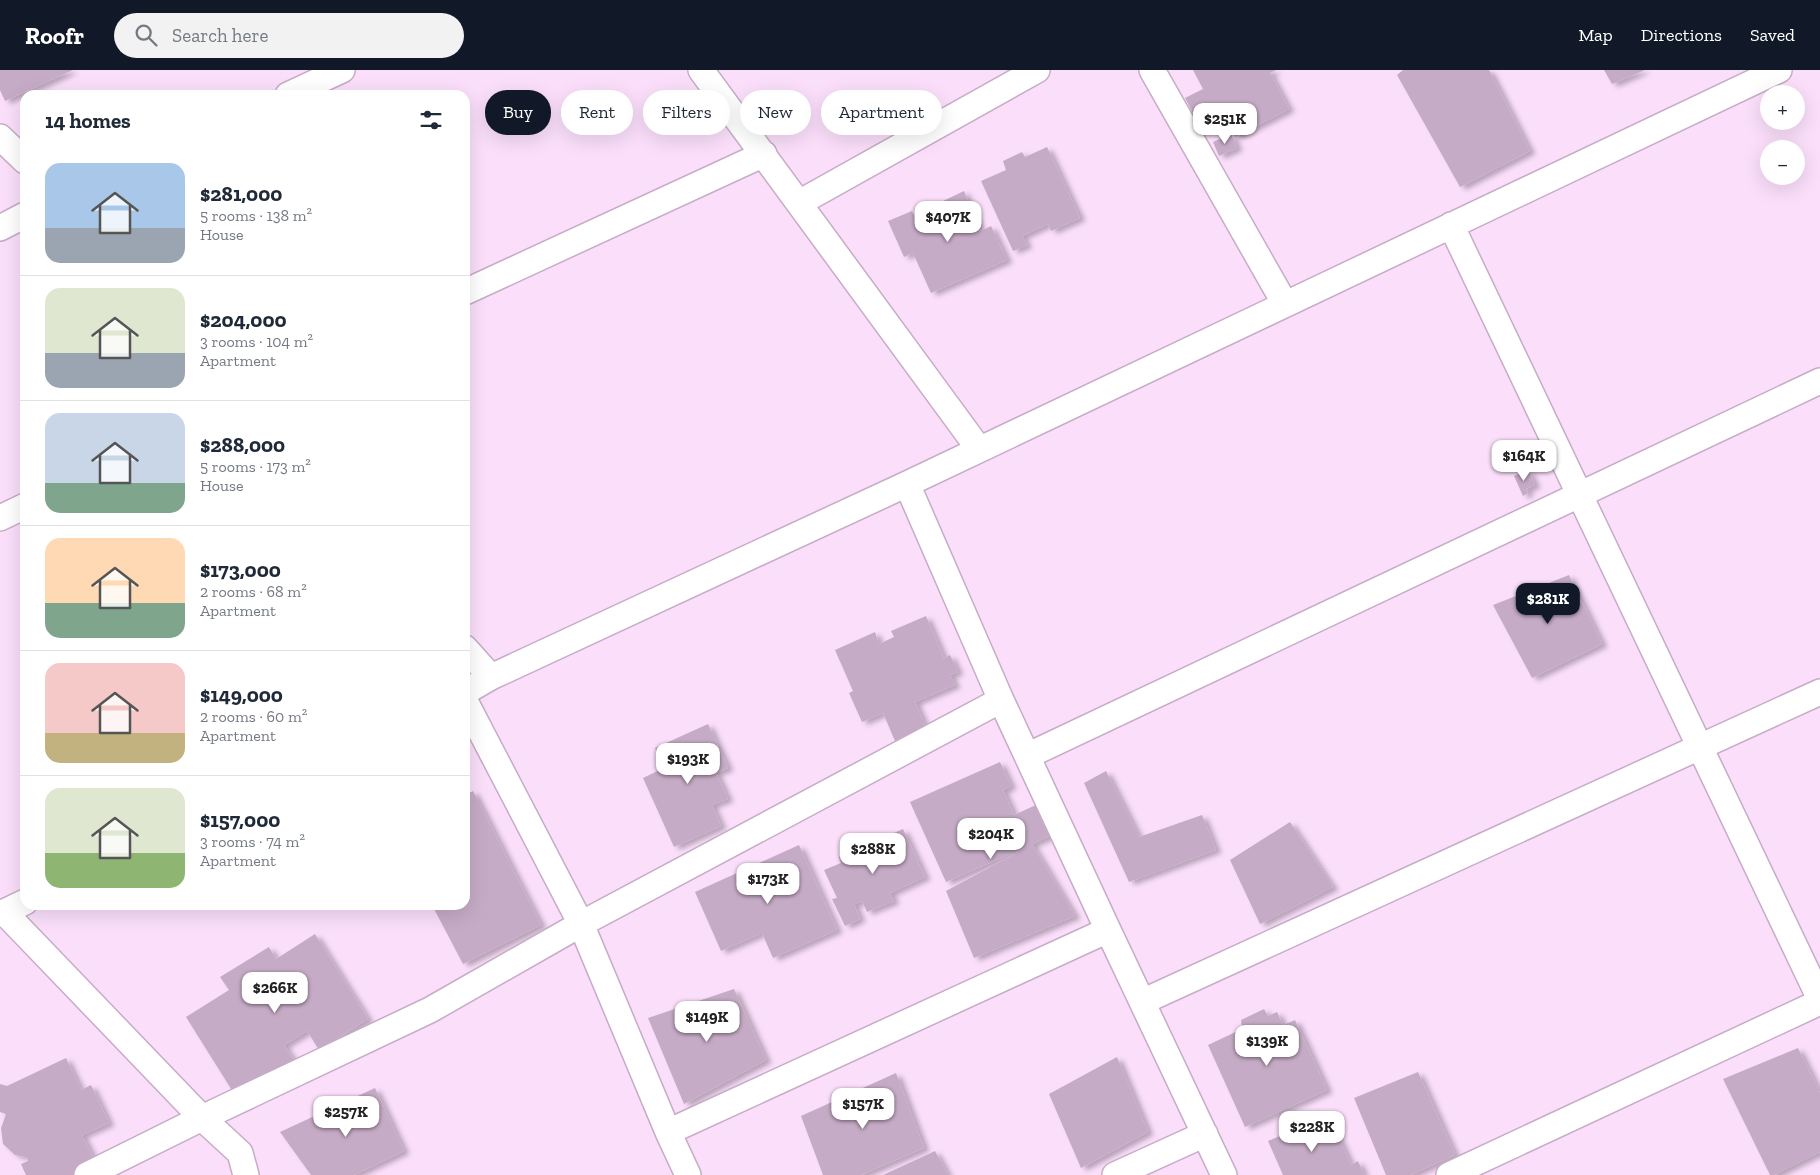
<!DOCTYPE html>
<meta charset="utf-8">
<style>
body{margin:0;font-family:"Zilla Slab",serif;background:#f2f2f3;color:#1f2937;height:100vh;display:flex;flex-direction:column;font-size:19px;white-space:nowrap}
*{box-sizing:border-box;margin:0}
p{font-size:16px;color:#747a83}
.icon{flex:none;width:28px;height:28px;fill:none;stroke:currentColor;stroke-width:2;stroke-linecap:round;stroke-linejoin:round}
.map{position:relative;flex:1;overflow:hidden}
.sheet{position:absolute;left:20px;top:20px;width:450px;height:820px;display:flex;flex-direction:column;background:#fff;border-radius:15px;box-shadow:0 5px 20px #0002}
.sheet>*{flex:none}
.top-card{position:absolute;left:485px;top:20px;width:475px;height:45px;display:flex;gap:10px}
.buttons{position:absolute;left:1760px;top:15px;display:grid;gap:10px}
.buttons a{display:grid;place-items:center;width:45px;height:45px;border-radius:50%;background:#fff;box-shadow:0 5px 20px #0002;font-size:25px}
.price{position:absolute;translate:-50% -42px;padding:0 11px;border-radius:10px;background:#fff;color:#222;font-size:16px;line-height:32px;filter:drop-shadow(0 1px 2px #0008)}
.price::after{content:'';position:absolute;left:50%;top:30px;width:15px;height:11px;margin-left:-8px;background:inherit;clip-path:polygon(0 0,100% 0,50% 100%)}
.price.current{background:#111827;color:#fff}
ul{padding:0;list-style:none}
li{display:flex;align-items:center;gap:15px;height:125px;padding:0 25px}
li+li{border-top:1px solid #e0e1e3}
li span{display:grid;place-items:center;flex:none;width:140px;height:100px;border-radius:15px;color:#555}
li>.icon{margin-inline-start:auto}
span .icon{width:60px;height:60px;fill:#fffc;stroke-width:1}
li b{font-size:21px}
h2{display:flex;justify-content:space-between;align-items:center;height:60px;padding:0 25px;font-size:21px}
.tag{padding:0 18px;border-radius:22px;background:#fff;box-shadow:0 5px 20px #0002;font-size:18px;line-height:45px}
.tag.current{background:#111827;color:#fff}
header{display:flex;align-items:center;gap:30px;box-sizing:border-box;height:70px;padding:0 25px;background:#111827;color:#fff}
header strong{font-size:24px}
nav{display:flex;gap:28px;margin-inline-start:auto;font-size:18px}
.search{width:350px;height:45px;background:#f2f2f3;display:flex;align-items:center;gap:12px;box-sizing:border-box;padding:0 18px;border-radius:28px;color:#747a83;font-size:19px}
.map>svg:first-child{display:block}
</style>
<header>
<strong>Roofr</strong>
<div class="search"><svg class="icon" aria-label="search" viewBox="0 0 24 24"><circle cx="10" cy="10" r="6"/><path d="M15 15l6 6"/></svg>Search here</div>
<nav><a>Map</a><a>Directions</a><a>Saved</a></nav>
</header>
<div class="map">
<svg width="1820" height="1105" viewBox="0 0 1820 1105">
<defs>
<filter id="shadow"><feDropShadow dx="5.5" dy="3" stdDeviation="2.5" flood-color="#0004"/></filter>
</defs>
<rect width="100%" height="100%" fill="#fadefa"/>
<!-- building -->
<path fill="#c6abc6" filter="url(#shadow)" d="M0,0h73l-68,31 -5,-11z
M1193,0h83l-6,3 19,36 -54,28 -14,-28 -24,12 -12,-23 18,-9z
M1403,0h86l41,81 -70,36 -63,-112z
M1604,0h41l-33,14z
M1231,64l6,14 -18,8 -6,-14z
M1047,77l33,71 -29,13 -3,-7 -26,12 5,9 -14,6 -32,-70 25,-11 -3,-9 19,-9 3,5z
M964,121l17,40 10,-5 16,34 -76,33 -18,-40 -9,4 -16,-36 24,-10 5,11 27,-12 -3,-8z
M1528,400l7,15 -9,4 2,4 -5,3 -9,-20z
M1569,505l33,69 -70,34 -39,-73z
M926,546l18,42 6,-3 8,17 -8,3 5,10 -40,17 11,26 -31,13 -12,-28 -21,9 -13,-29 4,-2 -18,-41 40,-18 4,12 15,-7 -3,-6z
M708,654l20,44 -12,5 12,26 -16,6 9,21 -47,21 -31,-69 21,-10 -9,-20z
M1000,692l11,24 -8,4 11,25 24,-11 14,31 -20,9 43,72 -101,42 -28,-67 83,-45 -83,36 -36,-80z
M1106,701l33,66 63,-22 14,35 -87,32 -45,-99z
M473,721l68,134 -78,39 -31,-59h33v-110z
M1290,752l43,65 -73,37 -30,-64z
M903,759l22,48 -35,16 4,8 -27,11 -5,-11 -8,3 6,15 -15,7 -13,-27 5,-1 -13,-28 17,-7 -2,-6z
M799,775l38,85 -64,28 -11,-25 -41,18 -26,-59z
M315,864l53,85 -49,31 -12,-19 -23,14 12,19 -58,36 -52,-83 43,-27 -9,-13 49,-30 7,12z
M734,919l32,71 -82,44 -36,-86z
M1264,939l4,7 9,-4 6,13 12,-5 32,70 -82,37 -37,-82 34,-16 -1,-9z
M1798,978l22,45v59l-46,23h-4l-47,-96z
M1117,987l31,75 -67,36 -32,-74z
M66,988l15,32 10,-5 18,38 -27,12 15,30 -21,10h-50l-5,-11 7,-3 -1,-4 -12,-2 -12,-11 -2,-16 5,-14 -6,-2v-28l7,2z
M1418,1002l37,83 -45,20h-24l-32,-77z
M896,1003l28,75 -63,27h-38l-22,-59z
M375,1018l29,63 -50,24h-43l-31,-43z
M1322,1048l9,21 7,-3 13,29 7,-4 6,14h-81l-15,-34z
M935,1081l13,24h-65z"/>
<g fill="none" stroke-linecap="round" stroke-linejoin="round">
<defs>
<path id="minor" d="M701,0l278,379
M1152,0l133,234
M288,25l54,-25
M0,67l25,24
M799,133l238,-133
M1451,155l369,774
M0,158l25,-13
M465,222l299,-138
M907,414l94,216 107,230 116,245
M0,448l25,-12
M465,578l26,29
M465,622l26,-15 416,-193 872,-414
M465,631l116,223 87,208 20,43
M1027,686l793,-375
M4,842l198,206 38,35 6,22
M0,844l25,-12
M1142,932l678,-310
M668,1062l440,-202
M87,1105l115,-57 228,-108 151,-86 420,-224
M1115,1105l90,-41
M1449,1105l371,-173"/>
</defs>
<!-- minor casing -->
<use href="#minor" stroke="#c6acc6" stroke-width="28"/>
<!-- minor -->
<use href="#minor" stroke="#fff" stroke-width="25"/>
</g>
</svg>
<div class="buttons">
<a>+</a>
<a>−</a>
</div>
<b class="price" style="left:1225px;top:75px">$251K</b>
<b class="price" style="left:948px;top:173px">$407K</b>
<b class="price" style="left:1524px;top:412px">$164K</b>
<b class="price current" style="left:1548px;top:555px">$281K</b>
<b class="price" style="left:688px;top:715px">$193K</b>
<b class="price" style="left:991px;top:790px">$204K</b>
<b class="price" style="left:873px;top:805px">$288K</b>
<b class="price" style="left:768px;top:835px">$173K</b>
<b class="price" style="left:275px;top:944px">$266K</b>
<b class="price" style="left:707px;top:973px">$149K</b>
<b class="price" style="left:1267px;top:997px">$139K</b>
<b class="price" style="left:863px;top:1060px">$157K</b>
<b class="price" style="left:346px;top:1068px">$257K</b>
<b class="price" style="left:1312px;top:1083px">$228K</b>
<div class="top-card">
<a class="tag current">Buy</a>
<a class="tag">Rent</a>
<a class="tag">Filters</a>
<a class="tag">New</a>
<a class="tag">Apartment</a>
</div>
<section class="sheet">
<h2>14 homes<svg class="icon" aria-label="filters" viewBox="0 0 24 24"><path d="M4 7h16M4 17h16"/><circle cx="9" cy="7" r="2"/><circle cx="15" cy="17" r="2"/></svg></h2>
<ul>
<li><span style="background:linear-gradient(#a9c7e8 65%,#9aa5b1 0)"><svg class="icon" aria-label="home" viewBox="0 0 24 24"><path d="M3 11l9-7 9 7M6 9v11h12V9"/></svg></span><div><b>$281,000</b><p>5 rooms · 138 m²</p><p>House</p></div></li>
<li><span style="background:linear-gradient(#dfe7d0 65%,#9aa5b1 0)"><svg class="icon" aria-label="home" viewBox="0 0 24 24"><path d="M3 11l9-7 9 7M6 9v11h12V9"/></svg></span><div><b>$204,000</b><p>3 rooms · 104 m²</p><p>Apartment</p></div></li>
<li><span style="background:linear-gradient(#c9d6e8 70%,#7fa58c 0)"><svg class="icon" aria-label="home" viewBox="0 0 24 24"><path d="M3 11l9-7 9 7M6 9v11h12V9"/></svg></span><div><b>$288,000</b><p>5 rooms · 173 m²</p><p>House</p></div></li>
<li><span style="background:linear-gradient(#ffd9b3 65%,#7fa58c 0)"><svg class="icon" aria-label="home" viewBox="0 0 24 24"><path d="M3 11l9-7 9 7M6 9v11h12V9"/></svg></span><div><b>$173,000</b><p>2 rooms · 68 m²</p><p>Apartment</p></div></li>
<li><span style="background:linear-gradient(#f6c9c9 70%,#c2b280 0)"><svg class="icon" aria-label="home" viewBox="0 0 24 24"><path d="M3 11l9-7 9 7M6 9v11h12V9"/></svg></span><div><b>$149,000</b><p>2 rooms · 60 m²</p><p>Apartment</p></div></li>
<li><span style="background:linear-gradient(#dfe7d0 65%,#8fb573 0)"><svg class="icon" aria-label="home" viewBox="0 0 24 24"><path d="M3 11l9-7 9 7M6 9v11h12V9"/></svg></span><div><b>$157,000</b><p>3 rooms · 74 m²</p><p>Apartment</p></div></li>
</ul>
</section>
</div>
